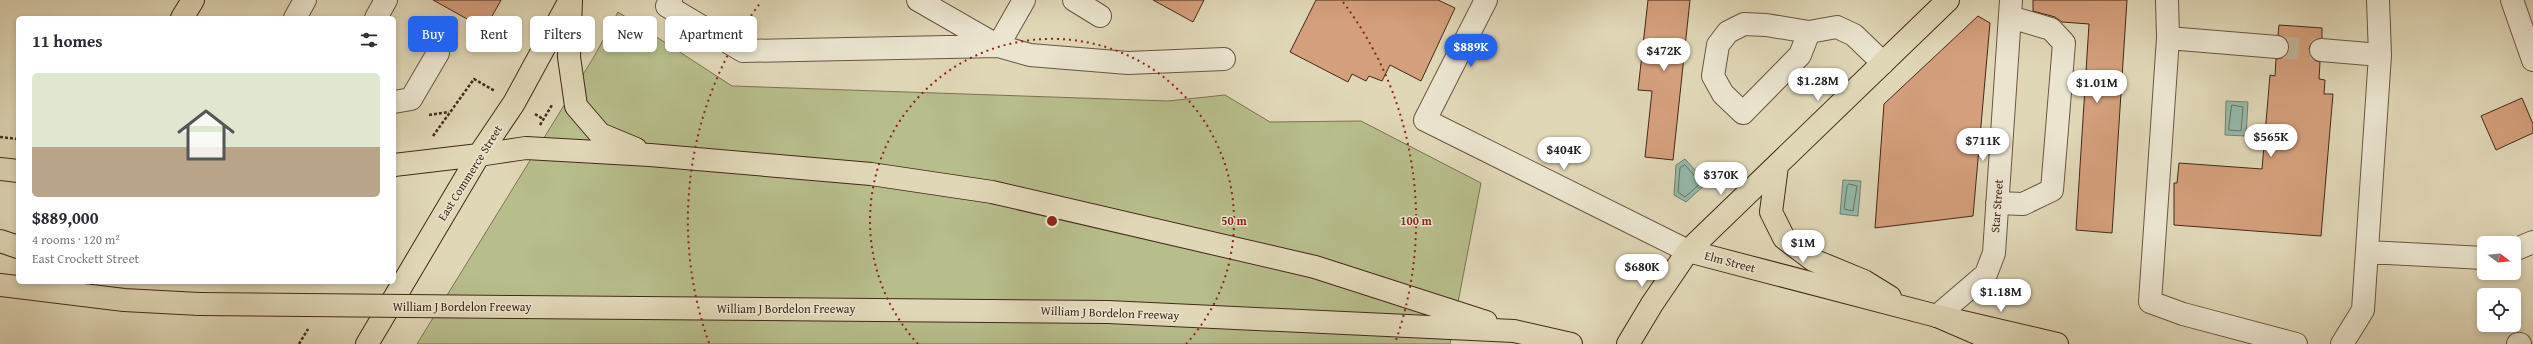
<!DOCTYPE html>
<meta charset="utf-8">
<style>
body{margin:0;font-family:"Gentium Book Plus",serif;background:#f7f7f7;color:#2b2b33;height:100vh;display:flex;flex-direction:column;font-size:15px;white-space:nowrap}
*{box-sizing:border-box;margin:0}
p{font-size:13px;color:#7c7c81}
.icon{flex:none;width:22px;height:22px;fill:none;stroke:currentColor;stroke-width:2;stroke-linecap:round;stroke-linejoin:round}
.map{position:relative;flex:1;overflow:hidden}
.sheet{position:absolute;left:16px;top:16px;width:380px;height:268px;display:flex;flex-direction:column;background:#fff;border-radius:6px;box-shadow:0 2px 6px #0003}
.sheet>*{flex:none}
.hud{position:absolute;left:408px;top:16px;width:380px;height:36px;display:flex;gap:8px}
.needle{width:26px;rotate:106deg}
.tools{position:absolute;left:2477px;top:236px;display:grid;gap:8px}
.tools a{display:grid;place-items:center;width:44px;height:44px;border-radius:6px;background:#fff;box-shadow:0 2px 6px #0003;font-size:20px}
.price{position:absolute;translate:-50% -34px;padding:0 9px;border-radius:14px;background:#fff;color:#222;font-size:13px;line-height:26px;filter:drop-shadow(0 1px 2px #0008)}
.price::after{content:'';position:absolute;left:50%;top:24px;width:12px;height:9px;margin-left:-6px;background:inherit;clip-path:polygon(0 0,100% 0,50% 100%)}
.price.on{background:#2563eb;color:#fff}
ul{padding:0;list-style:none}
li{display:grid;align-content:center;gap:8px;height:212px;padding:0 16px}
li+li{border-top:1px solid #e1e1e2}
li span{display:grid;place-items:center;height:124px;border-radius:6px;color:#555}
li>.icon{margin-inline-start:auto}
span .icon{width:72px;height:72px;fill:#fffc;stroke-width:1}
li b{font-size:17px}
h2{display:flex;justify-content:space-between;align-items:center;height:48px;padding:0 16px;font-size:17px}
.tag{padding:0 14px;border-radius:6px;background:#fff;box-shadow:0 2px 6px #0003;font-size:14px;line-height:36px}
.tag.on{background:#2563eb;color:#fff}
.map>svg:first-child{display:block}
</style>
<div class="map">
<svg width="2533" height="344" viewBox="0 0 2533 344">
<rect width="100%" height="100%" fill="#e0d7b7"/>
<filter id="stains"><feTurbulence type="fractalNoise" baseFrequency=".005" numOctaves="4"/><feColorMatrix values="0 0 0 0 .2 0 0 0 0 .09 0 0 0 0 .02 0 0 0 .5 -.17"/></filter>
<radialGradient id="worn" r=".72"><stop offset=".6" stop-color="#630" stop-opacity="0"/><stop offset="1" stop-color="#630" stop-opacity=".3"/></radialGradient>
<!-- green -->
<path fill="#b7bd8b" stroke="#7e7252" d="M618,12l114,74 436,15 57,-6 45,27 91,-1 120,62 -31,161h-1033l178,-289z"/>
<!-- water -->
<path fill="#94baaa" stroke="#748070" d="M2226,101l22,1 -2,34 -21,-1z
M1685,159l22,24 -21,19 -12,-7 2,-30z
M1843,180l18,1 -3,35 -18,-2z"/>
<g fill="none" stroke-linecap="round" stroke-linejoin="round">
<!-- shore -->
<path stroke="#6c7161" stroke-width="1" d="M2232,105l11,2 -2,24 -12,-1z
M1685,165l16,18 -16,14 -7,-5 2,-24z
M1849,184l8,2 -4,25 -9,-2 3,-23z"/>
</g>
<!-- building -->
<path fill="#d49f7c" stroke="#452818" d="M433,0h68l-16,29z
M1153,0h51l-11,22z
M1316,0h122l17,8 -34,73 -31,-16 -8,16 -13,-5 -3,5 -14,-7 -4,8 -58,-30z
M1648,0h42l-17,160 -28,-3 7,-66 -14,-1z
M2033,0h94l-15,233 -36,-3 13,-206 -27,-2 -7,-5 -22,-6z
M1978,16l12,7 -17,193 -98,12 9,-124z
M2279,25l43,3v10l-11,5 -2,6 5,11 6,2 -1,17 6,1 -1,14h9l-12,142 -147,-11v-42h3l2,-20 83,6 8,-94 5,1 1,-17 7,-1 6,-10 -1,-7 -10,-6z
M2522,98l11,26v9l-37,17 -15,-34z"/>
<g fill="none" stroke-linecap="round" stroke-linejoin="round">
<!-- minor-tunnel -->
<path stroke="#c1b497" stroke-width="22" stroke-dasharray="22 11" stroke-linecap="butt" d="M2277,47l44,3"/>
<defs>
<path id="minor" d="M671,0l-4,6 76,45 255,-5 26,-46
M918,0l80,46 32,9 98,8 96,-4
M1074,0l26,16
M1486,0l-61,120 263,131
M2167,0l1,38 -18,264 33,12 113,30
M2512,0l21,60
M295,18l10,-18
M376,18l10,-18
M1809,32l-9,23 -57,58 -20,-19 -10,-18 5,-31 10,-13 16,-8 22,1 43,7 28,-5 17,8 29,28
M2168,38l109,9
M2321,50l59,5
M394,102l17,-3 27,-46
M1997,203l26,1 29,-14 12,-147 -13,-14 -41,-12
M2514,250l19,-8
M2368,252l116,6
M1937,316l49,-42 8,-21 17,-253
M2342,344l21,-34 17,-255 -2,-55
M2518,344h2"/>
<path id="major" d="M182,18l11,-18
M394,165l85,-10
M1777,166l-6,46 13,26 29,22 51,21 26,16
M0,169l18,2
M1688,251l249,65 120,28
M367,344l112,-189 35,-52 56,-103
M1628,344l24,-40 36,-53 260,-251"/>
<path id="highway" d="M571,0l-2,57 7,49 24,28 36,15
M479,155l47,-7 124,7 221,19 121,18 323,75 171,55
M0,241l18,6
M0,285l124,15 75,4
M516,307l592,5 406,19 57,13
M1937,316l65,28"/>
</defs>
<!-- minor casing -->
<use href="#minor" stroke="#6c5440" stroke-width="24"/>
<!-- major casing -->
<use href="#major" stroke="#452818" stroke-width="24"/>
<!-- highway casing -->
<use href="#highway" stroke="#452818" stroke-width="24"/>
<!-- path -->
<path stroke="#452818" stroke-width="2.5" stroke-dasharray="3 2" stroke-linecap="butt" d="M535,114l8,5
M429,115l20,-3
M540,125l12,-20
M433,136l41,-57 21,12
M0,137l18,2
M299,344l9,-15"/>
<!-- minor -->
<use href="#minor" stroke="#ebe5d0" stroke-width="22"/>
<!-- major -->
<use href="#major" stroke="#e0d7b7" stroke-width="22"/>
<!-- highway -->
<use href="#highway" stroke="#e0d7b7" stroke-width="22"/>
<defs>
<path id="highway-bridge" d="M199,304l317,3"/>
</defs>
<!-- highway-bridge casing -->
<use href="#highway-bridge" stroke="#452818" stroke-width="24" stroke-linecap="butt"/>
<!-- highway-bridge -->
<use href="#highway-bridge" stroke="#e0d7b7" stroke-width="22"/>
</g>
<!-- distance rings -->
<g fill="none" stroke="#8f2418" stroke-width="2" stroke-dasharray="2 4">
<path d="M918 344A182 182 0 1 1 1186 344"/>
<path d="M709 343A364 364 0 0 1 761 2M1343 2A364 364 0 0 1 1395 343"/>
</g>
<g text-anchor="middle" stroke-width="3" stroke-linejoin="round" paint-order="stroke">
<!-- street labels -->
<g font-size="12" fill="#452818" stroke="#ebe5d0">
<text transform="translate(470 173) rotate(-58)" y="4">East Commerce Street</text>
<text transform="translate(1997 206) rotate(-86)" y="4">Star Street</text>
<text transform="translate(1730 262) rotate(15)" y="4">Elm Street</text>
<text x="462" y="311">William J Bordelon Freeway</text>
<text x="786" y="313">William J Bordelon Freeway</text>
<text transform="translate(1110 313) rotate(2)" y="4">William J Bordelon Freeway</text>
</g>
</g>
<circle cx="1052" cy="221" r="6" fill="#8f2418" stroke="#ebe5d0" stroke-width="2"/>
<g font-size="12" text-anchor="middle" font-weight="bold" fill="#8f2418" stroke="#ebe5d0" stroke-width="3" stroke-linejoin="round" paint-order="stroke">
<text x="1234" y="225">50 m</text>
<text x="1416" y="225">100 m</text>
</g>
<rect width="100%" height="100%" filter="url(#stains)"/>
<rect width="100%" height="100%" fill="url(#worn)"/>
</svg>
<div class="tools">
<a><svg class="needle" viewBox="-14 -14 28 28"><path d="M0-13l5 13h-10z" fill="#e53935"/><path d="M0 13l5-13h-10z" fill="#7c7c81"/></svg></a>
<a><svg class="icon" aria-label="locate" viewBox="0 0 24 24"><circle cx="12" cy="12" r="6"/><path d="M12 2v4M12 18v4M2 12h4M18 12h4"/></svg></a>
</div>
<b class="price on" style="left:1471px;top:68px">$889K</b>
<b class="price" style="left:1664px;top:72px">$472K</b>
<b class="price" style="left:1818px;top:102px">$1.28M</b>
<b class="price" style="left:2097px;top:104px">$1.01M</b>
<b class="price" style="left:2271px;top:158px">$565K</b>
<b class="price" style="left:1983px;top:162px">$711K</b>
<b class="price" style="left:1564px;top:171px">$404K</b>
<b class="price" style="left:1721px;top:196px">$370K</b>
<b class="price" style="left:1803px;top:264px">$1M</b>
<b class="price" style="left:1642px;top:288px">$680K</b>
<b class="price" style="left:2001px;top:313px">$1.18M</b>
<div class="hud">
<a class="tag on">Buy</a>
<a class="tag">Rent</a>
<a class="tag">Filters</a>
<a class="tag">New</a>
<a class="tag">Apartment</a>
</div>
<section class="sheet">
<h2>11 homes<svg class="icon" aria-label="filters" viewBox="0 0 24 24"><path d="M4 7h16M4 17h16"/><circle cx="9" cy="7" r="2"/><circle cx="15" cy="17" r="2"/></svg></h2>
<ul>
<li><span style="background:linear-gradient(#dfe7d0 60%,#b9a48a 0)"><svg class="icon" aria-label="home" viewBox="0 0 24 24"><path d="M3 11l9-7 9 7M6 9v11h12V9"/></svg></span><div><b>$889,000</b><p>4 rooms · 120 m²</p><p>East Crockett Street</p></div></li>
</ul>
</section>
</div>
